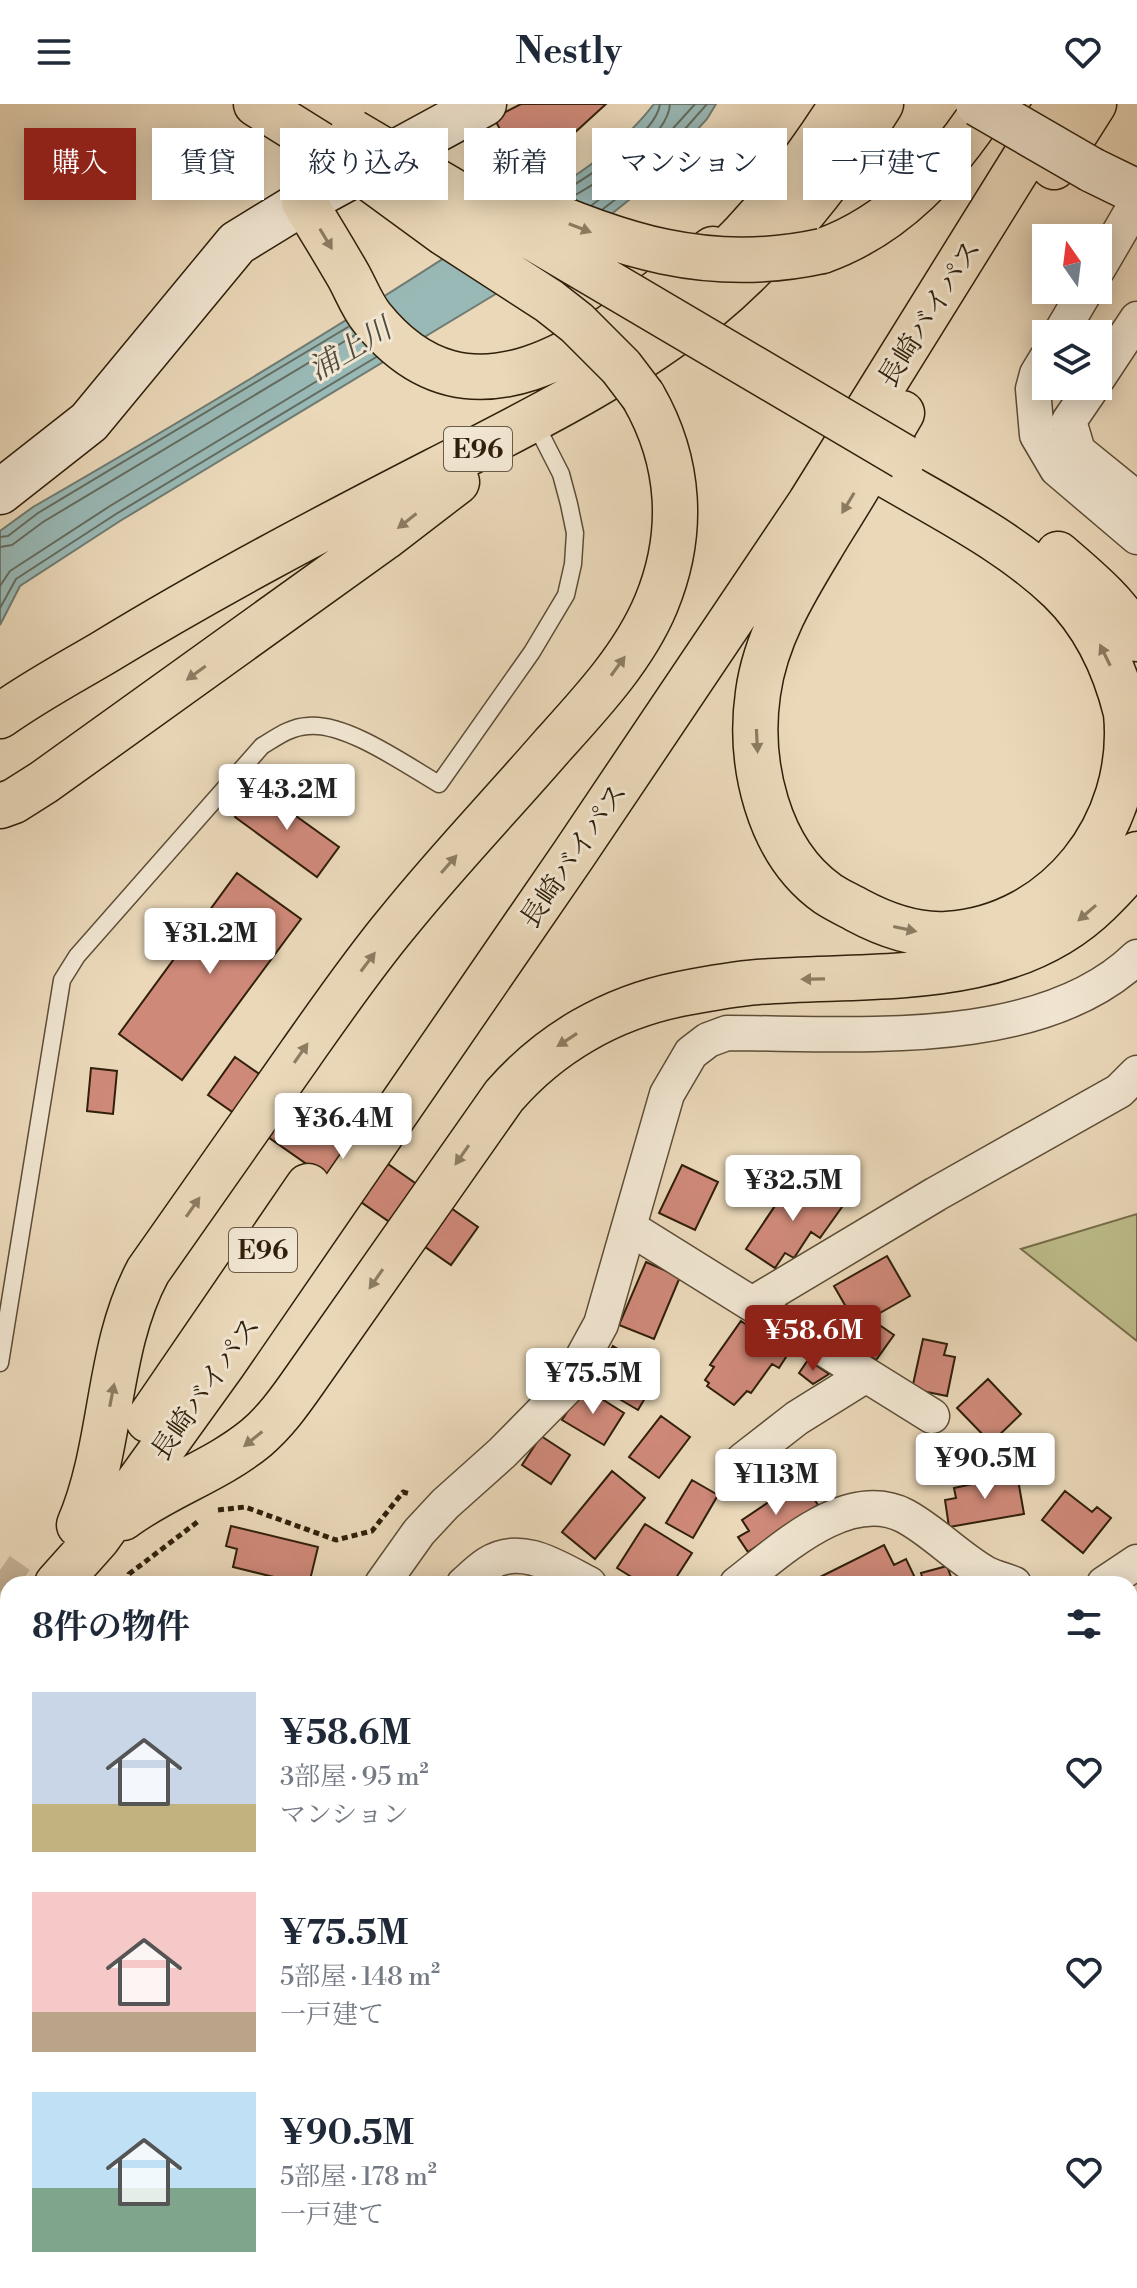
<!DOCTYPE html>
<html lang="ja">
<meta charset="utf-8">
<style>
body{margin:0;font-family:"Libre Bodoni","Noto Serif JP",serif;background:#f2f2f3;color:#1f2937;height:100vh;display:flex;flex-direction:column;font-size:30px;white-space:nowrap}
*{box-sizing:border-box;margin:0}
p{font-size:26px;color:#747a83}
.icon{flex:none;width:44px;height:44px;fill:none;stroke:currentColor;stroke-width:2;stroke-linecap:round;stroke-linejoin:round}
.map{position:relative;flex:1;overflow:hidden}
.drawer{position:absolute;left:0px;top:1472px;width:1138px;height:712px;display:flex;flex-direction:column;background:#fff;border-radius:24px 24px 0 0;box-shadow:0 4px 20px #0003}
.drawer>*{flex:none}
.guide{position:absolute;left:24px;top:24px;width:1090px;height:72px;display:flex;gap:16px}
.needle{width:52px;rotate:346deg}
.tools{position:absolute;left:1032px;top:120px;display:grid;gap:16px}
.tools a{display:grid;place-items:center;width:80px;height:80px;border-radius:0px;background:#fff;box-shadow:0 4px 20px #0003;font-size:40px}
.price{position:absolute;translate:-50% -68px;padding:0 18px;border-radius:8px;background:#fff;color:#222;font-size:26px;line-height:52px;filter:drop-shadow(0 2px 4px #0008)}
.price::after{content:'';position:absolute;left:50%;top:48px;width:24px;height:18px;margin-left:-12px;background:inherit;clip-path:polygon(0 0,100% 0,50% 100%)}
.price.selected{background:#8f2418;color:#fff}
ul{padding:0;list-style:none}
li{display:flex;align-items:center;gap:24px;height:200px;padding:0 32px}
li span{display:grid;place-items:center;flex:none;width:224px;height:160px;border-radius:0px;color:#555}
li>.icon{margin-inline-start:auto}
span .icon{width:96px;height:96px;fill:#fffc;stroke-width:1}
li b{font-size:34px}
h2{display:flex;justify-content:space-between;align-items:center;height:96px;padding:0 32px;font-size:34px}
.pill{padding:0 28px;border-radius:0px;background:#fff;box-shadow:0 4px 20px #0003;font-size:28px;line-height:72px}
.pill.selected{background:#8f2418;color:#fff}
header{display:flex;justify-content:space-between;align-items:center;height:104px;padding:0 32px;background:#fff;font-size:36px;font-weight:700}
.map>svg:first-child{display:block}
</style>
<header><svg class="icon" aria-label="menu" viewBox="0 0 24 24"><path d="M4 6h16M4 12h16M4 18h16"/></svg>Nestly<svg class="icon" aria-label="heart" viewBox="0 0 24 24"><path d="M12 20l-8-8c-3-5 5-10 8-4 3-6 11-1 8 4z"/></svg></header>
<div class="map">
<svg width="1137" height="2184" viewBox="0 0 1137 2184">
<rect width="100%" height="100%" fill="#ead8b9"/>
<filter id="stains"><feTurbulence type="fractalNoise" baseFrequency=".0025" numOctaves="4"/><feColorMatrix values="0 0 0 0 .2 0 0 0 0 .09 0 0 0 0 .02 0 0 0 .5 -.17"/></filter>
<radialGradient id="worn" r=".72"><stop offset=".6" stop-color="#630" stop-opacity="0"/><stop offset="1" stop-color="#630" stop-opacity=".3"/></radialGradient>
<!-- green -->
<path fill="#bdbd8b" stroke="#766e4a" stroke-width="2" d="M1137,1110v127l-116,-92z
M1130,1716l7,7v461h-582l133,-5 22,-3h420z
M8,1758v409l-8,-2v-397z
M32,2176h150l-4,8h-123z"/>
<!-- water -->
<path fill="#99b9b6" stroke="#6f7b71" stroke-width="2" d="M654,0h62l-9,15 -62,68 -31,25 -120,83 -374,226 -100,65 -20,39v-94l33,-24c149,-86 298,-175 442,-269 63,-40 133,-74 179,-134z"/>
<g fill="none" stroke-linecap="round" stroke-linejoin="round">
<!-- shore -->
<path stroke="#646c60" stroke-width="2" d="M561,89c26,-16 95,-58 99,-89
M572,93c28,-16 96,-58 98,-93
M592,101l40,-31 63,-70
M603,105l36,-28 68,-77
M0,433l8,-1 30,-23 310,-186
M0,443l12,-2 31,-23 312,-187
M0,482l10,-15 100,-65 260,-157
M0,504l16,-29 100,-65 262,-158"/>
</g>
<!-- building -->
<path fill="#cf8979" stroke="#301f0a" stroke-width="2" d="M521,0h85l-60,55 -24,12 -28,-53z
M257,684l82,59 -22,30 -82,-60z
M237,769l64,46 -119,161 -63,-46z
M235,953l243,170 -27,38 -243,-170z
M91,964l26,3 -4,43 -26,-3z
M682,1061l36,17 -23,48 -36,-17z
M795,1072l47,31 -22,31 -9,-6 -17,26 -9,-5 -10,15 -29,-19z
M887,1152l23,40 -53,30 -23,-40z
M646,1158l34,15 -26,62 -35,-14z
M741,1217l47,33 -9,14 -7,-4 -21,29 -4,-2 -13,14 -27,-19 2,-3 -4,-3 9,-13 -4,-2z
M878,1220l16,11 -18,25 -16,-11z
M923,1235l24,5 -3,11 11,2 -8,39 -35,-7z
M613,1242l35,21 6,16 -16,27 -46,-27z
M808,1256l21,14 -16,10 -14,-11z
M988,1275l33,35 -30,29 -34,-35z
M583,1283l41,26 -20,32 -42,-25z
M661,1312l29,21 -31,41 -30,-21z
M541,1332l29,19 -19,29 -29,-19z
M612,1367l33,27 -50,61 -33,-27z
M1017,1370l7,40 -75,13 -4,-27 11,-2 -2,-10 18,-4 -1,-2z
M692,1376l26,15 -25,43 -27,-15z
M791,1383l5,9 11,-8 11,17 -70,47 -10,-15 11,-6 -7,-11z
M1065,1387l27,21 5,-5 14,11 -28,35 -41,-33z
M645,1420l47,29 -20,31h-29l-26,-16z
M231,1422l87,21 -9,37h-28l1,-5 -49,-12 4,-18 -11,-3z
M884,1441l10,20 12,-6 11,23 -4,2h-89l-4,-7z
M947,1462l4,11 -27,7 -3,-11z
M246,2176h90l-3,8h-89z"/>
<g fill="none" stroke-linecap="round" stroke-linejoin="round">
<!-- street-tunnel -->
<path stroke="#c5b396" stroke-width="34" stroke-dasharray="34 17" stroke-linecap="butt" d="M0,1466l20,14"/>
<defs>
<path id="lane" d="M0,1259l62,-383 15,-24 185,-210c15,-9 28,-19 46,-20 38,-4 98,39 131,58l93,-132 34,-57 7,-31 2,-31 -6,-29 -8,-30 -27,-53"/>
<path id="street" d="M1098,165l39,-67
M1060,230l26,-44
M1046,255l-9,15 -4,15 4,46 20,34 80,68
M1098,274l39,-59
M1093,282l-24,35 9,30 53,43 6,14
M630,1124l122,76 184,-110 183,-103 18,-18
M752,1200l180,112
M743,1356l54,-42 69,-43
M382,1480l37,-52 26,-28 57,-51 64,-65 35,-64 66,-230 24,-41 17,-13 19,-7c125,0 313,18 410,-76
M464,1480c8,-7 16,-15 24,-20 34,-22 71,5 101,20
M737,1480c42,-32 110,-98 168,-68 28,15 52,41 80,57 9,5 20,7 29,11
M1104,1480l33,-22
M0,1697l8,-10
M198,2184l3,-8"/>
<path id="secondary" d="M1092,66l45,22
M0,388l89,-70 148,-179 67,-41 180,-98"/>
<path id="highway" d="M256,0l80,50
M1054,63l40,-63
M304,98c15,24 30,49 44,73 8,14 14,31 24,43 109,135 244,5 341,-69
M822,147c73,-26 125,-84 166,-147
M695,176c57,-48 107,-113 147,-176
M886,371c60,35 124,67 174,115 34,33 55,78 66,123 11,112 -70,214 -179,221 -32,2 -62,-9 -90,-24 -9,-5 -20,-10 -29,-16 -61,-43 -80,-132 -70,-201 8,-59 41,-109 71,-159 25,-40 49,-80 73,-121
M1058,450c29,25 61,51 79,85
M0,612c32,-23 69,-43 103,-63 108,-66 220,-125 333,-183 91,-47 190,-95 270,-160 70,-58 127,-129 175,-206
M0,702l14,-5 30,-19 340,-244 73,-56
M148,1316l160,-234
M123,1414c41,-31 93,-47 133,-80 19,-16 34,-37 48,-57l200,-285c46,-53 107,-88 176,-102 26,-5 52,-10 78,-12 115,-9 252,8 341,-80 15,-15 30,-29 38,-48
M79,1421c35,-82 27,-176 69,-254 51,-73 102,-146 153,-218 31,-44 62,-89 97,-131 49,-61 104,-118 155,-177 38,-42 81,-88 103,-141 29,-70 25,-142 -13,-208
M57,1480l41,-46 126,-175 350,-509 236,-351 248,-399
M0,1550l8,-12"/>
</defs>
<!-- lane casing -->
<use href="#lane" stroke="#5e4d36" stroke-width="19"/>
<!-- street casing -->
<use href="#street" stroke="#5e4d36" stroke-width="37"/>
<!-- secondary casing -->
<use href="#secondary" stroke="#301f0a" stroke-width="47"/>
<!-- highway casing -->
<use href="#highway" stroke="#301f0a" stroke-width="47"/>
<!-- path -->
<path stroke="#301f0a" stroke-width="5" stroke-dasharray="6 4" stroke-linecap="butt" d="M218,1406l27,-3 91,33 36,-9 31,-39 7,2
M127,1480l2,-10 71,-54
M907,2176l2,8"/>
<!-- lane -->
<use href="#lane" stroke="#f1e6d2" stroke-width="16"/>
<!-- street -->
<use href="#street" stroke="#f1e6d2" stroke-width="34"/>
<!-- secondary -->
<use href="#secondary" stroke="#f1e6d2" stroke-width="44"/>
<!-- highway -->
<use href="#highway" stroke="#ead8b9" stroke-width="44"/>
<defs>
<path id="secondary-bridge" d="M978,0l114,66"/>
<path id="highway-bridge" d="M353,28l551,325
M336,50l108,79 105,68 28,22 44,44 22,29
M515,95c102,46 194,77 307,52"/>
</defs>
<!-- secondary-bridge casing -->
<use href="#secondary-bridge" stroke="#301f0a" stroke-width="47" stroke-linecap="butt"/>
<!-- highway-bridge casing -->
<use href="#highway-bridge" stroke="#301f0a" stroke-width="47" stroke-linecap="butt"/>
<!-- secondary-bridge -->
<use href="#secondary-bridge" stroke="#f1e6d2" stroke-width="44"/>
<!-- highway-bridge -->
<use href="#highway-bridge" stroke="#ead8b9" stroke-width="44"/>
</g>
<!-- one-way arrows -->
<defs><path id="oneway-solid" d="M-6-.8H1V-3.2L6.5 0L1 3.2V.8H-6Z" transform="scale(2)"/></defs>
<g fill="#8d7c62">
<use href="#oneway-solid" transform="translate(580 124) rotate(21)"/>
<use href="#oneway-solid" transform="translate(326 135) rotate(59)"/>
<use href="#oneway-solid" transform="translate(848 399) rotate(121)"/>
<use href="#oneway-solid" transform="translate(407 417) rotate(142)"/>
<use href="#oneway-solid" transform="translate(1105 551) rotate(-116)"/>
<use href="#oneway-solid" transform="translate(618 562) rotate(-54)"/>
<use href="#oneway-solid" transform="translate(196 569) rotate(144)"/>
<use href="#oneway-solid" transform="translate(757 637) rotate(87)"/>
<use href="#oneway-solid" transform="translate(449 760) rotate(-49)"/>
<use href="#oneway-solid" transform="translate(1087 809) rotate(139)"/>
<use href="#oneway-solid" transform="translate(905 825) rotate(12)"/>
<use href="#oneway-solid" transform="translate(368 858) rotate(-53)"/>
<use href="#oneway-solid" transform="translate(813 875) rotate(179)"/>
<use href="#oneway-solid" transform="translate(567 936) rotate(147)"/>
<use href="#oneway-solid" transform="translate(301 949) rotate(-55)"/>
<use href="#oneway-solid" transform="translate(462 1051) rotate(125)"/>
<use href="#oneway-solid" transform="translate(193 1103) rotate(-55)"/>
<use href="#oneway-solid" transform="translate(376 1175) rotate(125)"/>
<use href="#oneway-solid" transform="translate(112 1291) rotate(-79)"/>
<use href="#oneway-solid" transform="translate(253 1335) rotate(141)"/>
</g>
<g text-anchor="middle" stroke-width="6" stroke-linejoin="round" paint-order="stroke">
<!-- shield labels -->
<g fill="#f1e6d2" stroke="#6a5b46" stroke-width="2">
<rect x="444" y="323" width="68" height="44" rx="6"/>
<rect x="229" y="1124" width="68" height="44" rx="6"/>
</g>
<g font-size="26" font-weight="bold" fill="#301f0a">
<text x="478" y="354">E96</text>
<text x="263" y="1155">E96</text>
</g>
<!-- street labels -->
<g font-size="28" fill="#301f0a" stroke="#f1e6d2">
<text transform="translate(929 209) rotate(-58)" y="10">長崎バイパス</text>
<text transform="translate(573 751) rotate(-56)" y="10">長崎バイパス</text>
<text transform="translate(205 1284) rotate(-55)" y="10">長崎バイパス</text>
</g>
<!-- water labels -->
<g font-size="30" font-style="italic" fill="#504d3e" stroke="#f1e6d2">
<text transform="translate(350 245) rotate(-31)" y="10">浦上川</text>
</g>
</g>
<rect width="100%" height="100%" filter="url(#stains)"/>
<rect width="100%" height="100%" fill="url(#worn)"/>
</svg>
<div class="tools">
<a><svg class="needle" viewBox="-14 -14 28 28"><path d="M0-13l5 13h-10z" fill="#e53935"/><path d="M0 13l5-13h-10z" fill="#747a83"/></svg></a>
<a><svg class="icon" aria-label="layers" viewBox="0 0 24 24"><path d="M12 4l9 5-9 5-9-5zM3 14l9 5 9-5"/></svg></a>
</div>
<b class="price" style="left:287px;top:728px">¥43.2M</b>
<b class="price" style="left:210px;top:872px">¥31.2M</b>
<b class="price" style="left:343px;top:1057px">¥36.4M</b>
<b class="price" style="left:793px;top:1119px">¥32.5M</b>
<b class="price selected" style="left:813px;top:1269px">¥58.6M</b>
<b class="price" style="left:593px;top:1312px">¥75.5M</b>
<b class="price" style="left:985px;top:1397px">¥90.5M</b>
<b class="price" style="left:776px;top:1413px">¥113M</b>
<div class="guide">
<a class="pill selected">購入</a>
<a class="pill">賃貸</a>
<a class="pill">絞り込み</a>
<a class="pill">新着</a>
<a class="pill">マンション</a>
<a class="pill">一戸建て</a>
</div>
<section class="drawer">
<h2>8件の物件<svg class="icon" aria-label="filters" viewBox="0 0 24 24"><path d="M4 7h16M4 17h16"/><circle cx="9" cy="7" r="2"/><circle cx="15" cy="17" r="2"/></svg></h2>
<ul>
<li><span style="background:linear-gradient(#c9d6e8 70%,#c2b280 0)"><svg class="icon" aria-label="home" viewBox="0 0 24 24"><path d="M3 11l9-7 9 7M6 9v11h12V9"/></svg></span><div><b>¥58.6M</b><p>3部屋 · 95 m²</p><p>マンション</p></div><svg class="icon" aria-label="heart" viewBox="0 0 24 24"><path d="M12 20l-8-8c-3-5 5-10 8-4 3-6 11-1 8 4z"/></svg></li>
<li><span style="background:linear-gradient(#f6c9c9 75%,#b9a48a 0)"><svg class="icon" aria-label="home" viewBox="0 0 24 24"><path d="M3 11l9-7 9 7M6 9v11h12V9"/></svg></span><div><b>¥75.5M</b><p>5部屋 · 148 m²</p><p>一戸建て</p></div><svg class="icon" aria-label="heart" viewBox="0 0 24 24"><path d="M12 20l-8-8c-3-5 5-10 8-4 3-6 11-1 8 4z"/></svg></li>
<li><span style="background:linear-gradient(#bfe0f5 60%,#7fa58c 0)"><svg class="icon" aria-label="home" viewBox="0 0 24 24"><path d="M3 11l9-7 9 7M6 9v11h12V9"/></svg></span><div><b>¥90.5M</b><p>5部屋 · 178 m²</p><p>一戸建て</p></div><svg class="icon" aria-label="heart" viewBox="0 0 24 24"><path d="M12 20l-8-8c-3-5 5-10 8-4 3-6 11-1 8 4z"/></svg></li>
</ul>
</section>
</div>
